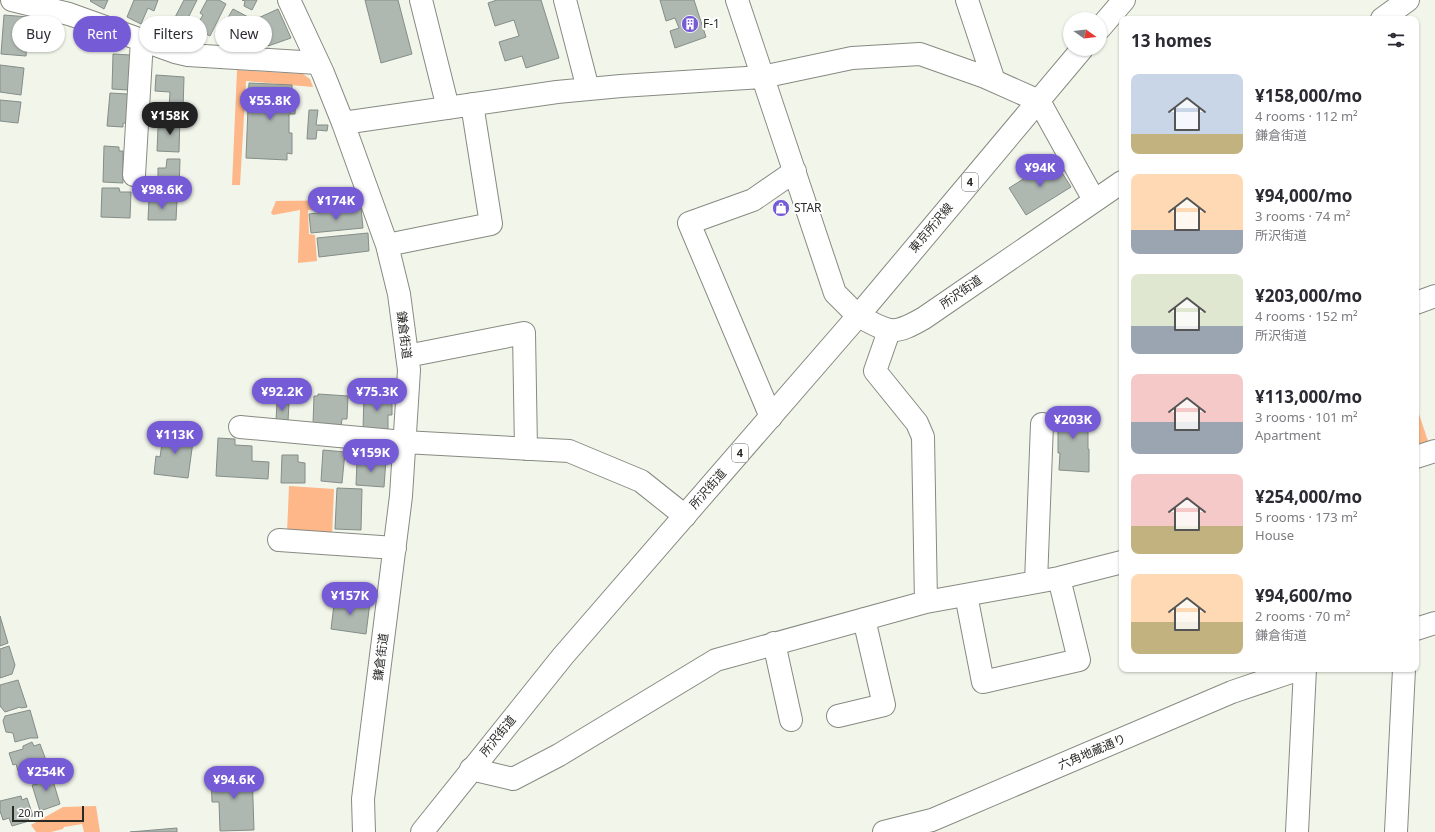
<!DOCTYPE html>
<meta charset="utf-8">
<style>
body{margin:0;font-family:"Noto Sans","Noto Sans JP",sans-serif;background:#f7f7f7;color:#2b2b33;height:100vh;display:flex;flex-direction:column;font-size:15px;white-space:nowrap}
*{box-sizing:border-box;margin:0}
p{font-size:13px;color:#7c7c81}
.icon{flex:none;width:22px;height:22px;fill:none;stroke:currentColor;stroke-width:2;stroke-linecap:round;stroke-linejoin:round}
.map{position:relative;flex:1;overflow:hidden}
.sheet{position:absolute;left:1119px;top:16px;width:300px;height:656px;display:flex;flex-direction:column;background:#fff;border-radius:8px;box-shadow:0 1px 3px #0004}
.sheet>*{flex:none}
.hud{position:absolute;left:12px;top:16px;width:380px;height:36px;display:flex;gap:8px}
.needle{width:26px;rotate:104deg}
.tools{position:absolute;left:1063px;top:12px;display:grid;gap:8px}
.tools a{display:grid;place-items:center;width:44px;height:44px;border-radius:50%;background:#fff;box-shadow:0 1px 3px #0004;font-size:20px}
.scale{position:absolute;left:12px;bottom:10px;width:72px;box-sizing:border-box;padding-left:4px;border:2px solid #282a26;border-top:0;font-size:11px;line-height:14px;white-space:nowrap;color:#282a26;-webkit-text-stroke:3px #fff;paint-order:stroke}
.price{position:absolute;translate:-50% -34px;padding:0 9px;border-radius:14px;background:#765bd6;color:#fff;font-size:13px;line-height:26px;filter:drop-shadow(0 1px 2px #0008)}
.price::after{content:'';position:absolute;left:50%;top:24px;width:12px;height:9px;margin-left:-6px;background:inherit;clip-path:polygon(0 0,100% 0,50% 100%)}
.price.selected{background:#222;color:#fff}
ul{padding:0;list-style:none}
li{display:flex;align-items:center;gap:12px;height:100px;padding:0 12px}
li span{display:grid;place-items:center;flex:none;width:112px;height:80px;border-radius:8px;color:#555}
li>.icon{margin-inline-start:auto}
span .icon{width:48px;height:48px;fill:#fffc;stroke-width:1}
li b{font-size:17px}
h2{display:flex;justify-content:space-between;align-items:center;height:48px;padding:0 12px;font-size:17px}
.chip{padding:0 14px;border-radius:18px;background:#fff;box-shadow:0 1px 3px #0004;font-size:14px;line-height:36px}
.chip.selected{background:#765bd6;color:#fff}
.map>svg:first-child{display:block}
</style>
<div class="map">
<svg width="1435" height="832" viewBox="0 0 1435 832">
<rect width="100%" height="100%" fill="#f1f5ea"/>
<!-- green -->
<path fill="#fdb788" d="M237,70l66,4 7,5 3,8 -67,-6 -6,104h-8z
M358,200l3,5 -53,5 1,24 6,1 2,26 -19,2 2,-53 -27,5 -2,-2 5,-12z
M1416,405l13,39 -13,5z
M289,486l45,3 -2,46 -45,-2z
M96,806l4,26h-16l-2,-8 -18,3 -1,2 -12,3h-15l-5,-7 32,-18z"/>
<!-- building -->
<path fill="#aeb8b1" stroke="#848d87" d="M91,0h17l-4,9 -14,-8z
M134,0h24l-4,11 -6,-3 -7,16 -14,-7z
M184,0h13l-15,30 -11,-5z
M207,0h12l7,4 -16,32 -15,-8 8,-13 -3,-2z
M242,0h15l-5,10 -8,-4 1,-5z
M365,0h33l14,54 -31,9z
M497,0h44l18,58 -33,10 -4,-12 -17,5 -6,-19 20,-6 -5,-16 -19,6 -7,-23z
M660,0h34l12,37 -31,11 -5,-17 9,-3 -4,-10 -9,3z
M233,9l17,9 -14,28 -7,-3 2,-4 -10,-2 5,-10 -3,-1z
M278,9l13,29 -23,8 -2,-4 -8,3 -4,-9 8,-4 -6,-13z
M4,15l25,2 -3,39 -25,-2z
M113,54l17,1 -2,35 -16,-1z
M0,65l24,3 -3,27 -21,-3z
M156,75l28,2 -1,32 -14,-1 1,-16 -15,-1z
M249,83l43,2v8h4l-1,21h-6v19h3v21l-5,-1v7l-41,-2z
M110,93l18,1 -2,29h-3v4l-16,-1z
M0,100l21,2 -3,21 -18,-2z
M309,110h9l-2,15h12l-1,6 -10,-1 -1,9h-9z
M167,116h13l-1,36 -22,-1 1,-23h8z
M104,146l15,1v4h4v32l-20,-1z
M167,159h13l-1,33h-21v-24h8z
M1054,160l17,27 -45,28 -17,-27z
M102,188h17l1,4h11l-1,26 -29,-1z
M149,199l28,1 -1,20h-28z
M361,208l2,20 -52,5 -2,-19z
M368,233l1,18 -50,6 -2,-19z
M318,394l30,2 -1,23h-5l-1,9 -28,-4 1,-28h4z
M364,394l28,1v20h-4v16l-25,-1z
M277,402l12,1 -1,18h-12z
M1057,408l30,1 -1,20h2v20h1v23l-30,-2 1,-17h-2v-22l-2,-1z
M164,430l30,4 -6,44 -34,-4 2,-18 4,1z
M218,438l17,1v6l17,1v15l17,1 -1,17 -52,-3z
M323,450l22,2 -3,31 -21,-2z
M282,455h16v7l7,1v20h-24z
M371,458l15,1 -2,28 -28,-2 1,-24 14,1z
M337,488l25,1 -1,41 -26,-1z
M335,597l35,5 -4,32 -35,-5z
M0,616l8,27 -8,3z
M9,646l6,19 -3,9 -12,4v-29z
M18,680l9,27 -6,1 -1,-1 -15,5 -5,-6v-21z
M30,710l8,28h-8l-15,4 -2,-9 -7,-1 -3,-11 2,-5z
M32,742l2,4 6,-2 7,19 -25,10 -4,-2 -2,-7 -3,1 -4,-12 14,-4v-3z
M50,771l10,33 -20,7 -8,-26 6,-1 -3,-8z
M252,771l2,59 -34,1 -1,-29h-7l-1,-30z
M21,796l1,4 5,-2 6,18 -6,1 2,4 -17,5 -3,-8 -6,2 -3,-9v-10z
M177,828v4h-47z"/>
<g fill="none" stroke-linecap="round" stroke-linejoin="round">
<defs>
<path id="minor" d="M12,0l57,14 106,38 13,3 129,8
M289,0l34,73 20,50 44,122 12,49 10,76 -8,126 -38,303 1,33
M421,0l27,108
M565,0l23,89
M737,0l98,293 23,23
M967,0l27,81
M343,123l214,-31 64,-6 141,-9 90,-19 68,-4 65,23 54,24 55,99
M134,175l8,-135
M387,245l104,-21 -19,-120
M1416,303l19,-7
M889,331l-14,40 42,52 6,14 3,165
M407,356l117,-23 2,116
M771,417l-82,-194 64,-23 42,-29
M240,427l164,15 165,9 72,30 44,35
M1416,457l19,-6
M279,540l116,8
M1036,582l6,-158
M966,595l17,87 96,-22 -20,-82
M1416,629l19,-6
M774,643l17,77
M838,716l46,-11 -20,-86
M471,769l42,10 46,-24 157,-95 210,-58 133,-24 63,-16
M884,832l48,-12 300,-128 68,-23
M1297,832l8,-163
M1396,832l8,-163"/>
<path id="major" d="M1382,19l26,-19
M1100,28l24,-28
M858,316l224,-267
M422,832l141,-176 295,-340c32,16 33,21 66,2l198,-136"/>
</defs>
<!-- minor casing -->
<use href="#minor" stroke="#878a81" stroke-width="24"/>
<!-- major casing -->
<use href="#major" stroke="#878a81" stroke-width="24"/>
<!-- minor -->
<use href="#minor" stroke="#fff" stroke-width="22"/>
<!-- major -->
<use href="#major" stroke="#fff" stroke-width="22"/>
</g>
<!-- icons -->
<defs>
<symbol id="building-disc" viewBox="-11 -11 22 22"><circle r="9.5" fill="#765bd6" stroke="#fff"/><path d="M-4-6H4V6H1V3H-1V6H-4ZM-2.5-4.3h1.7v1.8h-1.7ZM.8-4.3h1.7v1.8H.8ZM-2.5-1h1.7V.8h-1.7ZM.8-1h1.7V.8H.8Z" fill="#fff"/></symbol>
<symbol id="shop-disc" viewBox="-11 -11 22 22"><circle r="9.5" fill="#765bd6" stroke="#fff"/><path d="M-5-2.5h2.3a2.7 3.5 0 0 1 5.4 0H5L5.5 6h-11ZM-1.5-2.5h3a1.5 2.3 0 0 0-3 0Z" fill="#fff"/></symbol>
</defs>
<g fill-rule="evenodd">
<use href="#building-disc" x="680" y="14" width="20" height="20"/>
<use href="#shop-disc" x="771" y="198" width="20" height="20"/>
</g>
<g text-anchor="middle" stroke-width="4" stroke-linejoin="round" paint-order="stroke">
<!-- shield labels -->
<g fill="#fff" stroke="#686a67" stroke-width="1">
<rect x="962" y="173" width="16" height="18" rx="3"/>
<rect x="732" y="444" width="16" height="18" rx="3"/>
</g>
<g font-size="11" font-weight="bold" fill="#282a26">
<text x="970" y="186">4</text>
<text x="740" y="457">4</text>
</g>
<!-- poi labels -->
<g font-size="12" fill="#282a26" stroke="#fff" text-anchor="start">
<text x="703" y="28">F-1</text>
<text x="794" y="212">STAR</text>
</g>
<!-- street labels -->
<g font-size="12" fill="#282a26" stroke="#fff">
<text transform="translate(931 228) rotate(-50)" y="4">東京所沢線</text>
<text transform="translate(961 292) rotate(-35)" y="4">所沢街道</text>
<text transform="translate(404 335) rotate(83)" y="4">鎌倉街道</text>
<text transform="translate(708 489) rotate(-49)" y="4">所沢街道</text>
<text transform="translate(381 657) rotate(-83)" y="4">鎌倉街道</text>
<text transform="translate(498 736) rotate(-51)" y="4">所沢街道</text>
<text transform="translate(1092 752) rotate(-23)" y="4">六角地蔵通り</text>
</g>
</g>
</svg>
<div class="tools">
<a><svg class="needle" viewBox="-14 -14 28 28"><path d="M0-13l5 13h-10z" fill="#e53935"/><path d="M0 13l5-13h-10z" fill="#7c7c81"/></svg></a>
</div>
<div class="scale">20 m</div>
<b class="price" style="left:270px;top:121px">¥55.8K</b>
<b class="price selected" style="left:170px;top:136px">¥158K</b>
<b class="price" style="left:1040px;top:188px">¥94K</b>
<b class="price" style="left:162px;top:210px">¥98.6K</b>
<b class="price" style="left:336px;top:221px">¥174K</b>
<b class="price" style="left:282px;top:412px">¥92.2K</b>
<b class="price" style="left:377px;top:412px">¥75.3K</b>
<b class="price" style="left:1073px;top:440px">¥203K</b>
<b class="price" style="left:175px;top:455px">¥113K</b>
<b class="price" style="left:371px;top:473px">¥159K</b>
<b class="price" style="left:350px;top:616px">¥157K</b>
<b class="price" style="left:46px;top:792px">¥254K</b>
<b class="price" style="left:234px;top:800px">¥94.6K</b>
<div class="hud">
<a class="chip">Buy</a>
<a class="chip selected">Rent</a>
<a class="chip">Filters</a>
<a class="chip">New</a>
</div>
<section class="sheet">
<h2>13 homes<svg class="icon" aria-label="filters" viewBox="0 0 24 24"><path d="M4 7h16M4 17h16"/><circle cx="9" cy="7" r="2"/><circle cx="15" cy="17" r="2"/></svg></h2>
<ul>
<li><span style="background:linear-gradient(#c9d6e8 75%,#c2b280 0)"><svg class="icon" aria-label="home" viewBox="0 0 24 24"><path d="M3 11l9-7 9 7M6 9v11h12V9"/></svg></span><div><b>¥158,000/mo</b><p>4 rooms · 112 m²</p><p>鎌倉街道</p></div></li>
<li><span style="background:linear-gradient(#ffd9b3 70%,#9aa5b1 0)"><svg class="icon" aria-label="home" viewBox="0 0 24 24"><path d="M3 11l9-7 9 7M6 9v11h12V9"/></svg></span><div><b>¥94,000/mo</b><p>3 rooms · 74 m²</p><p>所沢街道</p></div></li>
<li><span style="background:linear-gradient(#dfe7d0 65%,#9aa5b1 0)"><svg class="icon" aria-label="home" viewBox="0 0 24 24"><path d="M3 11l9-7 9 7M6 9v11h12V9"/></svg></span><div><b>¥203,000/mo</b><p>4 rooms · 152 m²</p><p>所沢街道</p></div></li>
<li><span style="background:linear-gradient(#f6c9c9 60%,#9aa5b1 0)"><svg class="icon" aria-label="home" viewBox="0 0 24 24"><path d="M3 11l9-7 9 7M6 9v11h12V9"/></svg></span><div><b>¥113,000/mo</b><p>3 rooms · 101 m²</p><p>Apartment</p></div></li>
<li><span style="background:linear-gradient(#f6c9c9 65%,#c2b280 0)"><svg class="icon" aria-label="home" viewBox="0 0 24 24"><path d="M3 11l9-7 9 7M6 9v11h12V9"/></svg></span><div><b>¥254,000/mo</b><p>5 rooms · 173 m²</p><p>House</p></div></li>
<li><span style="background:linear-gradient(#ffd9b3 60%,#c2b280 0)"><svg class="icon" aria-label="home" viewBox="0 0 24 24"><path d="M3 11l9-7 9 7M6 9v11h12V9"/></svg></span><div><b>¥94,600/mo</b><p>2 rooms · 70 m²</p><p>鎌倉街道</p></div></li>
</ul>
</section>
</div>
